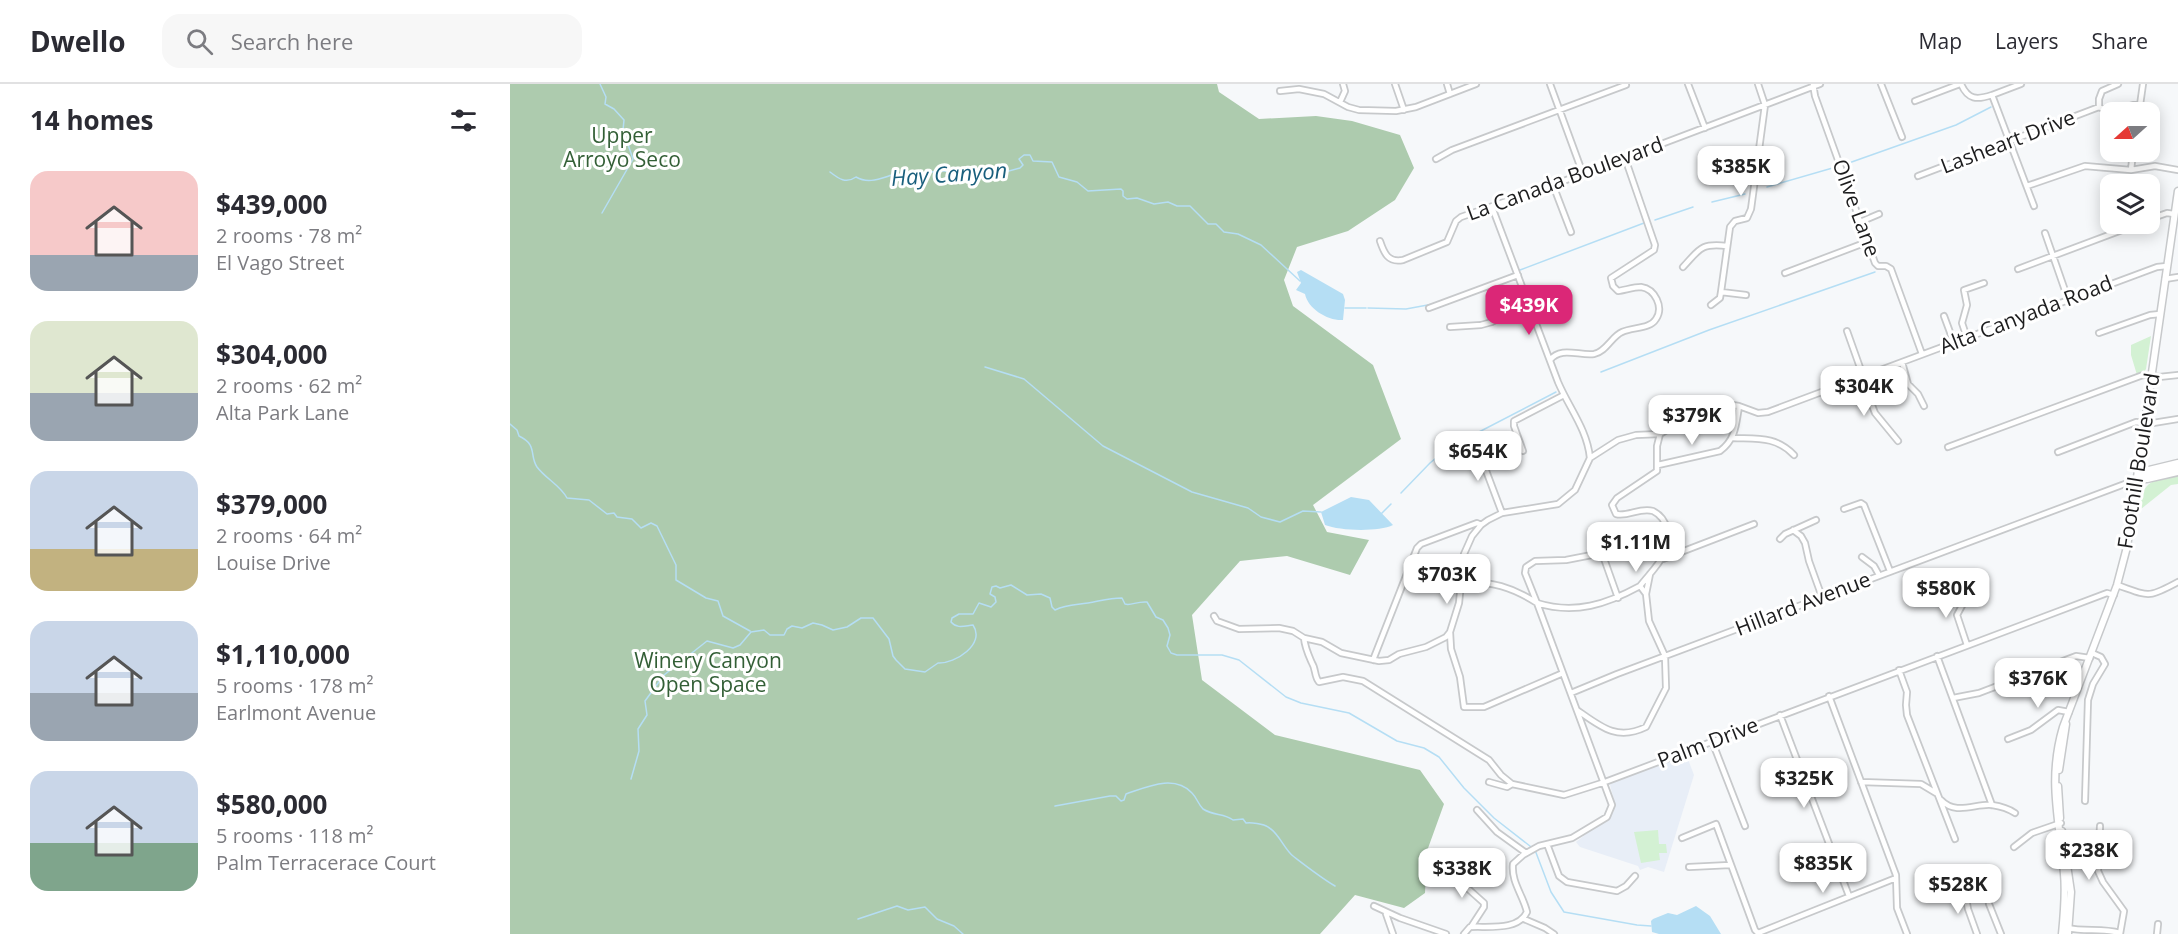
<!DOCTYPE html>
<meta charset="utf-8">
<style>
body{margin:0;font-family:"Open Sans",sans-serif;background:#f7f7f7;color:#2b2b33;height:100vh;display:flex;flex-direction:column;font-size:22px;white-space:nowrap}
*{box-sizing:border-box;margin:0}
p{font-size:20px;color:#7c7c81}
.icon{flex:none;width:33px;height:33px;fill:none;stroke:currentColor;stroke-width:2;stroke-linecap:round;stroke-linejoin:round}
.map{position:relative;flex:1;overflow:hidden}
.panel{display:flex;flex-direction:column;background:#fff;width:510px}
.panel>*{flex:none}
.needle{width:39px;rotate:249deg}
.controls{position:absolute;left:1590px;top:18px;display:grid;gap:12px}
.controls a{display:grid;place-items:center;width:60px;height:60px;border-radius:12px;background:#fff;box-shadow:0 3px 15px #0003;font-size:30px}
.price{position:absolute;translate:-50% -51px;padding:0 14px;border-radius:12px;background:#fff;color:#222;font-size:20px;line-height:39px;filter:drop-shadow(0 2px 3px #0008)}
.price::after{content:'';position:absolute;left:50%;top:36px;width:18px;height:14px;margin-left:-9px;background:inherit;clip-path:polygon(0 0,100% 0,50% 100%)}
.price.active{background:#db2777;color:#fff}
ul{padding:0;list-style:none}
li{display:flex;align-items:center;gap:18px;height:150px;padding:0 30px}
li span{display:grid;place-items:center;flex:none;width:168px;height:120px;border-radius:18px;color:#555}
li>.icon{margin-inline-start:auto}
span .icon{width:72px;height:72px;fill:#fffc;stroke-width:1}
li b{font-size:26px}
h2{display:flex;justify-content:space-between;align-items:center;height:72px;padding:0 30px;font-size:26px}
header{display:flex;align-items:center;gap:36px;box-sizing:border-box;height:84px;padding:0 30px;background:#fff;border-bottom:2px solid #e1e1e2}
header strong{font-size:28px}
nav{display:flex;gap:33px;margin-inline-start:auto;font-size:21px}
.search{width:420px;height:54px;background:#f7f7f7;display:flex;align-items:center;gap:15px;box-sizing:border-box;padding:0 21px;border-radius:18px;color:#7c7c81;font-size:22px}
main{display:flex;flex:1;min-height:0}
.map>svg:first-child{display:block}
</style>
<header>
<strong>Dwello</strong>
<div class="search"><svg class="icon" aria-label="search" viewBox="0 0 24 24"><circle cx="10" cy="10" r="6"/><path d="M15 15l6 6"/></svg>Search here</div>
<nav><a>Map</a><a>Layers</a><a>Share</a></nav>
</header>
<main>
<section class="panel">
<h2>14 homes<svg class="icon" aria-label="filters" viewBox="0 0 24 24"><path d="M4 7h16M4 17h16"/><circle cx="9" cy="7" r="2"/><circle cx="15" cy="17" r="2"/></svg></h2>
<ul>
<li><span style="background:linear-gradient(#f6c9c9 70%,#9aa5b1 0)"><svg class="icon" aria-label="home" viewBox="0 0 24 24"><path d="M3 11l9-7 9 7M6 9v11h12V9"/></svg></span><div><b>$439,000</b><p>2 rooms · 78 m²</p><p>El Vago Street</p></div></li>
<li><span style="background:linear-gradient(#dfe7d0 60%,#9aa5b1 0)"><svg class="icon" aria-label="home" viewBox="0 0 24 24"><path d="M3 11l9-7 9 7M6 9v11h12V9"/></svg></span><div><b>$304,000</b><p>2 rooms · 62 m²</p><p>Alta Park Lane</p></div></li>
<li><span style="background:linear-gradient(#c9d6e8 65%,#c2b280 0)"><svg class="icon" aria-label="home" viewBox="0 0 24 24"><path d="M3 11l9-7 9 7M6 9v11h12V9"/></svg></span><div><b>$379,000</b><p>2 rooms · 64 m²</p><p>Louise Drive</p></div></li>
<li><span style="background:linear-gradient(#c9d6e8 60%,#9aa5b1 0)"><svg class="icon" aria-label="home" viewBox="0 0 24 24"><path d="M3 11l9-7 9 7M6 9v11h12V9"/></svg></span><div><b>$1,110,000</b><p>5 rooms · 178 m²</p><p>Earlmont Avenue</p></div></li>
<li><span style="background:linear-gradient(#c9d6e8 60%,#7fa58c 0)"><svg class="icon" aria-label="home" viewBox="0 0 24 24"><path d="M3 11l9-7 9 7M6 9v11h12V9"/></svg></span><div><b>$580,000</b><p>5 rooms · 118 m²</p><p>Palm Terracerace Court</p></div></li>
</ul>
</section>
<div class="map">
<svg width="1668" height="850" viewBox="0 0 1668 850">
<rect width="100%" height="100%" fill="#f6f8fa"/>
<!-- built -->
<path fill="#e8eef7" d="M1176,670l8,21 -30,97 -16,-5 -8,3 -2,-4 -58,-19 -4,-5 37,-29 2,-9 -5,-19 3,-4z"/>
<!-- green -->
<path fill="#d3f1d3" d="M1641,252l-5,33 -2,3 -7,3 -6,-20v-10z
M1668,391v9l-7,1 -30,24c0,-30 13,-28 37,-34z
M1148,746l1,14h7l1,9h-8l1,7 -19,3 -7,-31z"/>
<!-- forest -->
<path fill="#adcbae" d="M0,0h707l2,8 40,27 57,-3 36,5 48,14 14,33 -19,32 -47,31 -51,16 -13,33 9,26 80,59 28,74 -88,66 14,27 42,8 -19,35 -63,-19 -47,5 -48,54 10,65 73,55 145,35 24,34 -17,47 -2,42 -21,15 -49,-13 -35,39h-810z"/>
<!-- water -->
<path fill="#b5def4" d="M791,186l42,24 2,6 -2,20c-15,1 -35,-11 -38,-26l-9,-4 5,-7 -4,-11z
M841,413l18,3 24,25c-14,7 -53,6 -68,0l-4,-13z
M1186,822l14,10 11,18h-62l-7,-2 -1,-11 2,-2 15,-6 9,2z"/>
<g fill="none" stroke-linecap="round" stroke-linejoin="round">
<!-- stream -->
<path stroke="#b5def4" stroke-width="1.5" d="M90,0l6,13 -1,7 9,5 10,11 -1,10 10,29 -31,54
M1336,80l110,-39 35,-18
M320,88c9,7 16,12 26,5 12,7 23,2 36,-2l5,3 17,-4 8,2c16,-10 36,-2 53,-3 4,0 10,-3 14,-4l9,5 22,-6 3,-3 -4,-6 5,-4h6l3,6 19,1 7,15 18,5 11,9 33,-2 2,2v5l4,3 10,-1 17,6 14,-2 9,4h13l18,18h8l8,8 14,2 23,11 39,36
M1257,103l69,-20
M1202,118l33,-8
M1145,136l38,-13
M1010,186l124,-47
M992,195l12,-6
M835,224h21
M858,224l38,1 27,-5
M475,283l39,12 79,67 89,46 56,16 13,9 19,5 23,-11 18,1
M1091,288l108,-42 166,-58
M0,340l7,6 2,6c19,9 10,19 18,31 9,12 23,18 30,31l22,2 18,14 7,-1 3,4 15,2 9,9 10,-5 6,3 19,39v15l30,18 12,3 5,15 27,15
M891,409l29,-30 18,-15 108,-56
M871,430l10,-10
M241,548l13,-2 6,5h14l3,-6 5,-3 10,2 11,-5 9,2 11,5 14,-3 14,-9h12l16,21 4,17 3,4 9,9 20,3 13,-9c17,1 48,-19 35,-38 -9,1 -16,4 -22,-3l1,-4 7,-4h14l6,-11 12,4 5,-5 -1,-5 -5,-3 2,-7 4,-1 4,2 11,-3 16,10 14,-1 9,4 2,9 3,3c12,-6 21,-5 33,-7 12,-2 21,-5 34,-5l3,6c6,2 12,-3 22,-2l9,15 7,3 5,8 2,7 -3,11 4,7 6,2h45l17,5 47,37 15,6 48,10 48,28 27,7 15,9 25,31 30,30 41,32 16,42 13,20 73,13 14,1
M121,695l8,-28 -1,-22 9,-14 -2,-14 19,-26 43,-34 26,7 7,-3 11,-13
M545,722l55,-10h6l5,5 3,-1 2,-6c21,-7 48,-20 66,-1 5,5 6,11 11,16 11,7 21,4 30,11l10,-1 3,4c4,-1 18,1 22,4 11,6 16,22 25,29 13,10 27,21 42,30
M348,835l39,-13 11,4 17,-3 12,12 17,7 9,8"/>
<defs>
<path id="minor" d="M885,0l9,26
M937,0l3,10
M1040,0l33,90
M1178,0l17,44
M1303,0l2,12 60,167 3,3h8l5,3 31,85
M1371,0l21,53
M1451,0c7,16 16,16 31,11l42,111
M770,7l19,-2 25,5 24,13 11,3 37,1 20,-4 60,-23
M1482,11l29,-11
M1405,17l45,-17
M830,18l5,-11 -2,-7
M1589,23l11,5 23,-7h7
M1629,28l4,-28
M926,75l16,-9 174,-65
M1621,86l2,-18
M1408,92l181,-69v-8l3,-8 16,-7
M1197,97l49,-18
M1043,101l18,47
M1517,102l58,-20 46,4 24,-4 23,4
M982,123l66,175c11,26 29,47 32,76
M1640,135l17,-6 7,1
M1350,138l19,-8
M1535,149l23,66
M870,157c4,12 8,22 23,19l44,-18 9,-21 5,-4 92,-32 267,-101
M1173,183c17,-18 17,-24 44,-21
M1508,185l120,-45
M1275,189l82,-31
M1655,195l13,-2
M1211,208l25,3
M1201,221l9,-7 1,-6 9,-65 5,-6 12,-3 4,-9 14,-104 -7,-21
M919,224l89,-33
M1434,232l10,27
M940,243l31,-2 11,-3 37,-19
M1337,247l16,45
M1589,249l51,-18 10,-1
M1457,254l-5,-15 5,-18 -3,-15 20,-7
M1040,276c11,-14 29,-4 44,-6 12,-2 18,-18 28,-22 11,-5 28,-3 34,-13 8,-12 -1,-30 -15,-32 -7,0 -16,3 -23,4l-5,-5 -2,-8 43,-28 1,-5 -30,-87
M1392,278l6,22 10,10 6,12
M1351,293l14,36 23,28
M1223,354c24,1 43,-2 61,17
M966,360l26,69
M1438,363l195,-72 16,2 19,-2
M1013,367l-9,-25v-5l50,-26
M1548,368l78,-30 17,1 25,-4
M1148,381l62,-14c16,-12 16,-27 19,-45
M1334,425l17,-6 3,2 26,66
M1283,446l8,6 4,7 4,18 13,36
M1270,455l5,-5 31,-14
M1352,473l12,9 5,9
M1153,475l91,-35
M952,498c29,-1 50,5 75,21l75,202 -5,12 -35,21 -33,8 -16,9 -10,9c-2,18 10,31 14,48 -9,19 -38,14 -57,15l-6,7
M1607,501c32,11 30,14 61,-3
M1136,510l4,-20
M1108,514l-16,-45 -36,7 -31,1 -9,6 -1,6 12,30c38,12 70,1 103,-17
M1455,516l-8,15 10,30
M704,532l3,5 22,8 40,-1 14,3 11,7 18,4 19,11 38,8 10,-1 10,-6 27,-7 20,-10 4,-5 9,-29 5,-49 8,-18 9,-11 7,-5 14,-7 56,-9 17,-14 15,-32 28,-18 18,-5 24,-1 49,-30 11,-1 19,3 19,7 10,-1 389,-145 10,-1
M940,548l1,17 9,28 4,30h20l79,-34
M794,554c1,10 4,16 8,25 4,6 2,13 7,19l24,-5 20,4 126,79 12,15 11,9 52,11 41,-13 502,-189 7,2
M1427,572l55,149
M863,576l44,-112 4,-4 56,-21 4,2
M1389,586l8,22 -1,13 1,10 48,124
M1061,609l46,-19 521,-195
M1319,612l67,179 1,33 10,26
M1443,614l26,-5 97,-37 14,2
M1067,626c24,17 40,31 69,17l20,-39 -1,-32 -16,-35 -3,-27 -6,-8c14,-18 32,-32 27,-57 -2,-8 -6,-14 -14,-18 -13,-4 -25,6 -37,3l-4,-9 5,-7 40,-27v-25l3,-12
M1270,631l69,181
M1498,655l23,-9 27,-20 11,2
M1202,657l33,85
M979,698l18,5 5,-3
M1351,698l60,2 15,9
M1431,716c15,16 35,3 51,5 7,1 17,4 23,8
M1575,717l3,-101 5,-16 12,-20 -4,-7 -9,-4
M967,726l20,22 29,21
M1590,742l-2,45 5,11 21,29 -4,23
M1172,754l34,-14 39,106 4,4
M1037,760l12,32 8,6 50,9 9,-5 9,-10
M1504,763l18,-14 29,-10
M1179,783l41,-2
M941,786l14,16 19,17v4l-13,20
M1455,809l3,16 9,25
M1479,820l12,30
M864,822l26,12 46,16
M876,830l7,20
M1014,835l21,9 9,6
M1557,844c18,4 35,0 53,5
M1248,849l138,-55
M1647,850l1,-10"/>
<path id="major" d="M1549,686l7,-46
M1548,702l2,32
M1552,747l9,61 -3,42
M1552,850c2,-20 4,-40 2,-60 -4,-53 -17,-93 -1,-147l54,-142 10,-38 51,-356"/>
<path id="highway" d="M1637,394l31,-7
M1628,395l7,-7 33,-8"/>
</defs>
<!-- minor casing -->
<use href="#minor" stroke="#c7c9cb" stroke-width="8"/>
<!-- major casing -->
<use href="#major" stroke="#c7c9cb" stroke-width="9"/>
<!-- highway casing -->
<use href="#highway" stroke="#c7c9cb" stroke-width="11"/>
<!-- minor -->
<use href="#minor" stroke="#fff" stroke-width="4.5"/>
<!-- major -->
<use href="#major" stroke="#fff" stroke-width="6"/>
<!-- highway -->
<use href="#highway" stroke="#fff" stroke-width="8"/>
</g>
<g text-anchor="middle" stroke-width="6" stroke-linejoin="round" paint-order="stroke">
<!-- park labels -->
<g font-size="21" fill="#335f36" stroke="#fff">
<text x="112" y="59">Upper<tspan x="112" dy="24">Arroyo Seco</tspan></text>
<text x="198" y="584">Winery Canyon<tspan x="198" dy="24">Open Space</tspan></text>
</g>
<!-- street labels -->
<g font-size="21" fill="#1d1d1e" stroke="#fff">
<text transform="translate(1498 58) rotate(-21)" y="7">Lasheart Drive</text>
<text transform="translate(1055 95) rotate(-20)" y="7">La Canada Boulevard</text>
<text transform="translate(1346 124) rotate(70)" y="7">Olive Lane</text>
<text transform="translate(1516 231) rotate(-21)" y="7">Alta Canyada Road</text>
<text transform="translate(1629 377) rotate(-81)" y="7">Foothill Boulevard</text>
<text transform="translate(1293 520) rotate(-21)" y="7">Hillard Avenue</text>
<text transform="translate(1198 659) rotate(-21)" y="7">Palm Drive</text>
</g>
<!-- water labels -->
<g font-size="22" font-style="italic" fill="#195f7d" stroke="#fff">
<text transform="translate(439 90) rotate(-4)" y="8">Hay Canyon</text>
</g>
</g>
</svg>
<div class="controls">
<a><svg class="needle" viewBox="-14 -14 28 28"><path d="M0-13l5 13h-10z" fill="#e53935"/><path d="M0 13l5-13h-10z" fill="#7c7c81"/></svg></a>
<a><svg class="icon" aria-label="layers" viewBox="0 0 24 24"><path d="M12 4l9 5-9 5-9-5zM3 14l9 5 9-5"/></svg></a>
</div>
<b class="price" style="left:1231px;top:113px">$385K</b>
<b class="price active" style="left:1019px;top:252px">$439K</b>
<b class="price" style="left:1354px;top:333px">$304K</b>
<b class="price" style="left:1182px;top:362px">$379K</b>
<b class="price" style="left:968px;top:398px">$654K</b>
<b class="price" style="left:1126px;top:489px">$1.11M</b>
<b class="price" style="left:937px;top:521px">$703K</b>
<b class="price" style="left:1436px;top:535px">$580K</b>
<b class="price" style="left:1528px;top:625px">$376K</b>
<b class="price" style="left:1294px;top:725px">$325K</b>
<b class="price" style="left:1579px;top:797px">$238K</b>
<b class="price" style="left:1313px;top:810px">$835K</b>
<b class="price" style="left:952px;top:815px">$338K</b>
<b class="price" style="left:1448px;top:831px">$528K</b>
</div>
</main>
